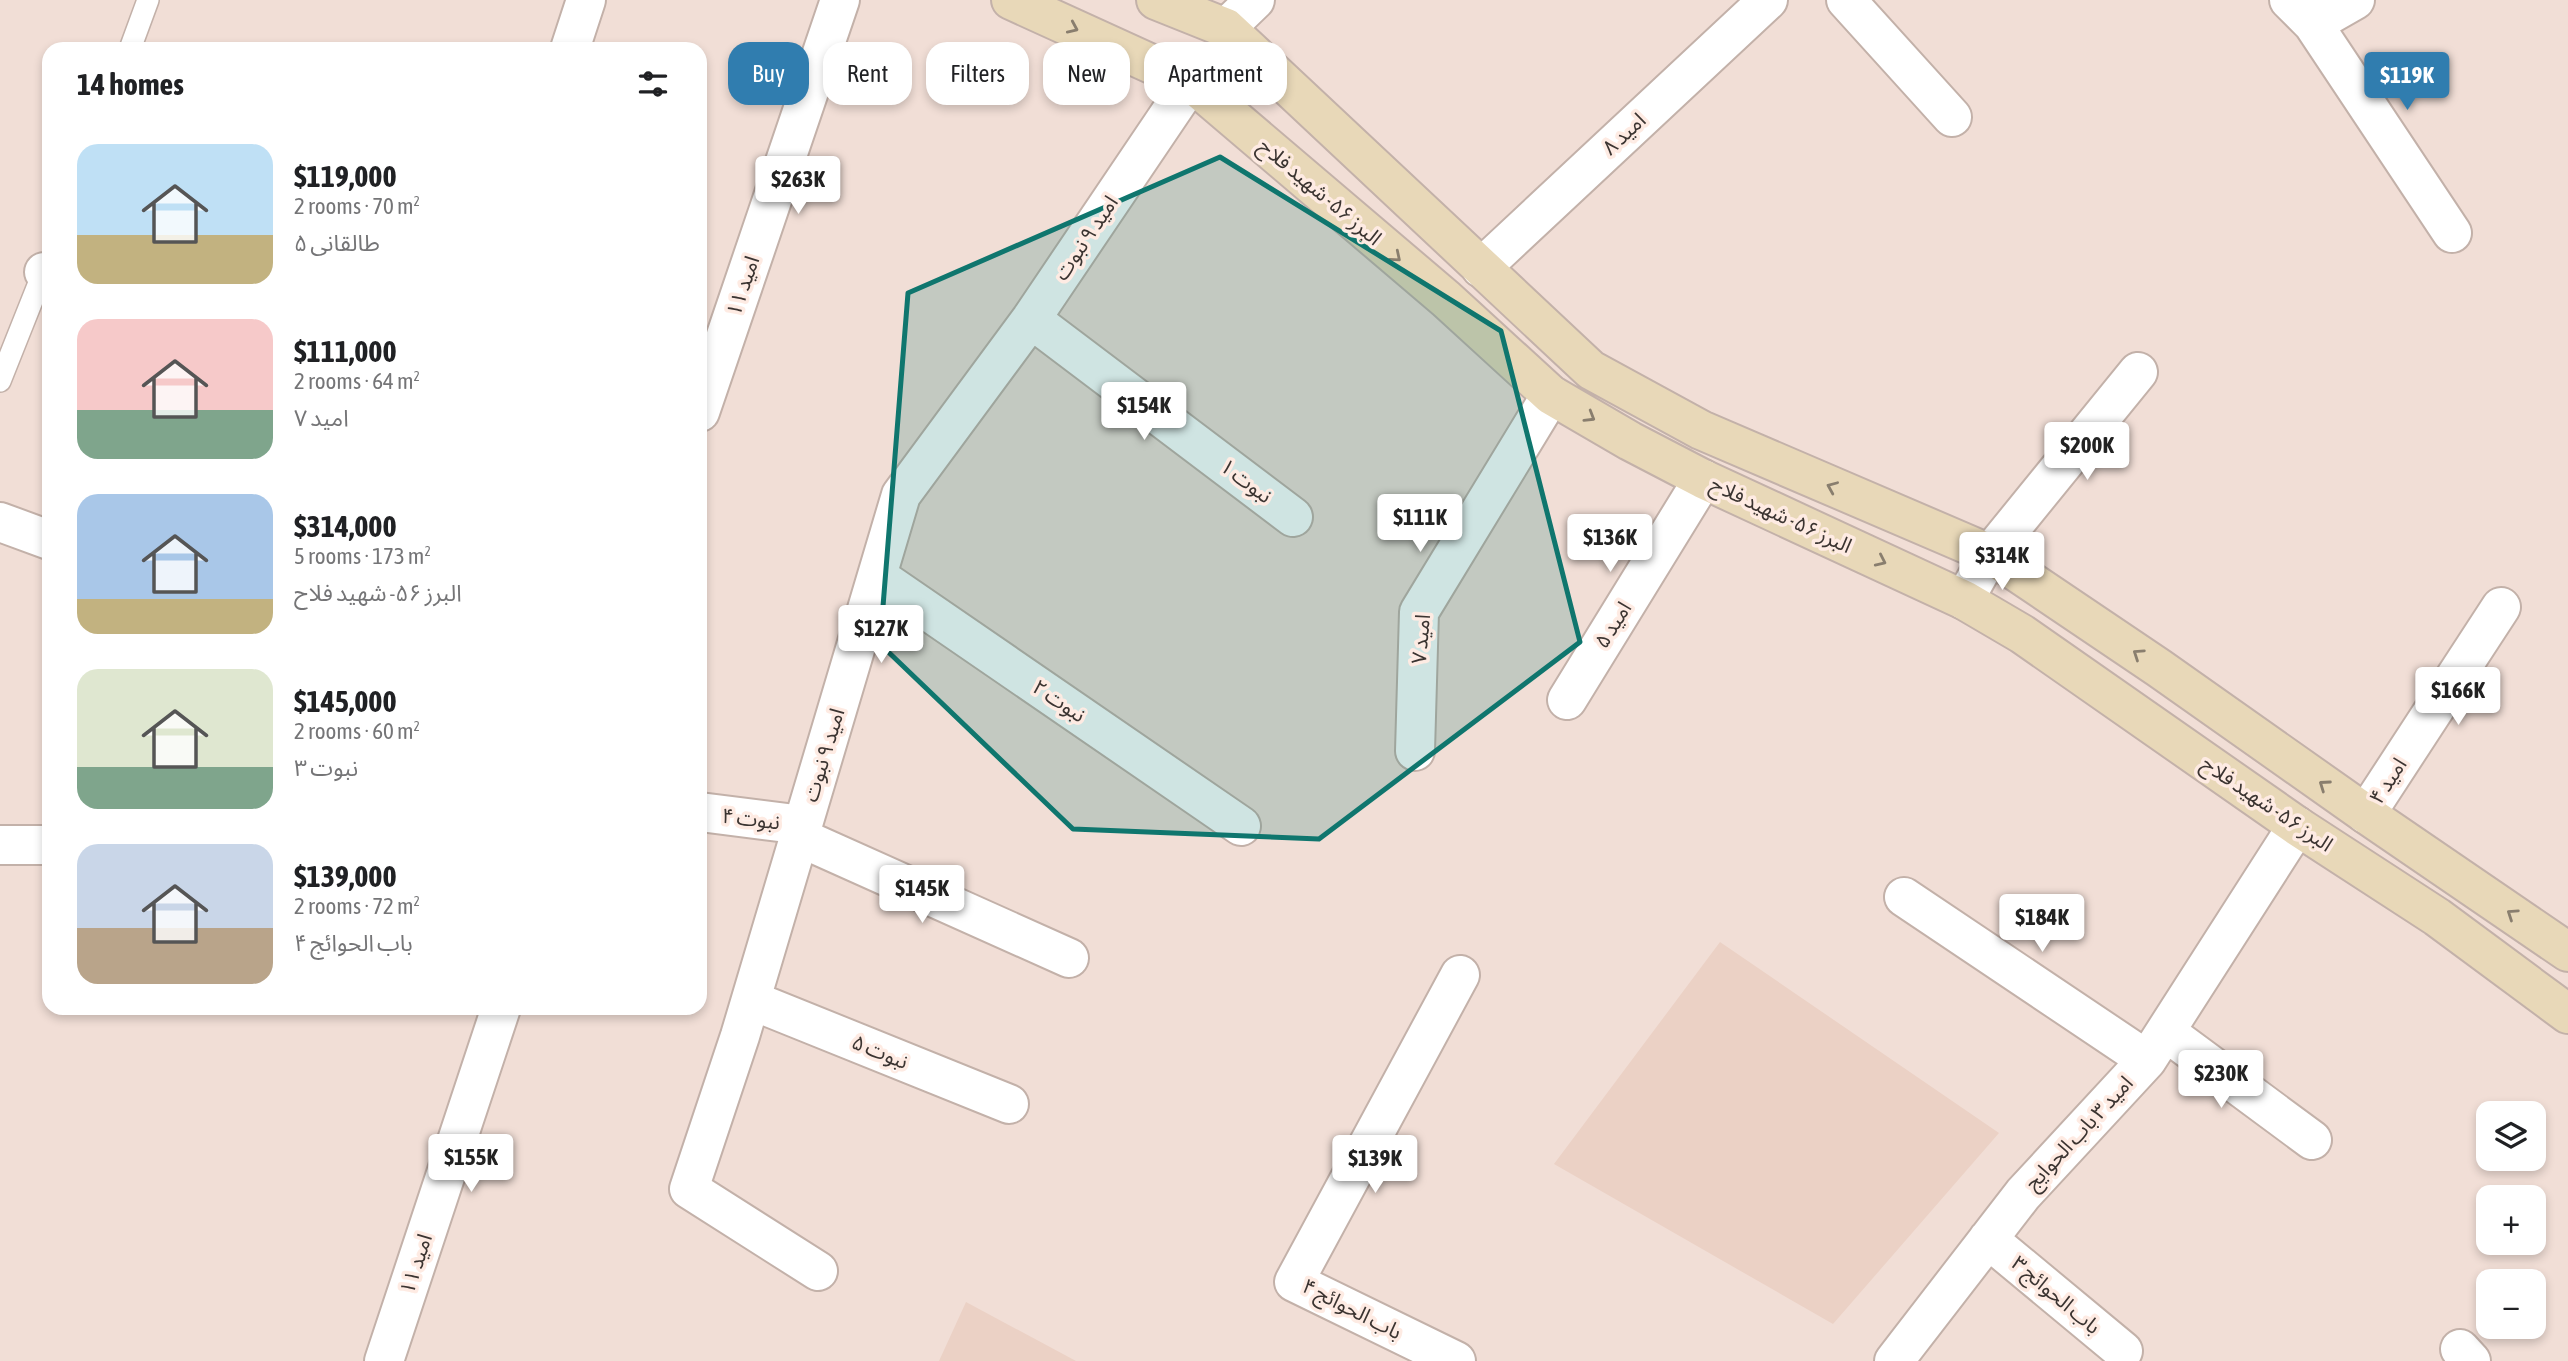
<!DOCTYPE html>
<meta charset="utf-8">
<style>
body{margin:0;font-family:"Asap Condensed","Noto Sans Arabic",sans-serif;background:#f6f6f6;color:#202124;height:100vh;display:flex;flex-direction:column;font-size:26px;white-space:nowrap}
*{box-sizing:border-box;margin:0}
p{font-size:23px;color:#757577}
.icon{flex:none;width:38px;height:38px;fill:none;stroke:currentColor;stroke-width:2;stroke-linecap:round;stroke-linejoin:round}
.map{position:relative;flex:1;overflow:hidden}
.side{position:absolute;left:42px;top:42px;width:665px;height:973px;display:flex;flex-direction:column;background:#fff;border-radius:21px;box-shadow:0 4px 10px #0003}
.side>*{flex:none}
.hud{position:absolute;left:728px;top:42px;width:665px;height:63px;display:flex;gap:14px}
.tools{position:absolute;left:2476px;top:1101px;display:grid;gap:14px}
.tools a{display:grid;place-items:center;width:70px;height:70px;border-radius:14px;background:#fff;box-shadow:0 4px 10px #0003;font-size:35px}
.price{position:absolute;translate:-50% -60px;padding:0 16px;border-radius:7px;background:#fff;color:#222;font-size:23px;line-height:46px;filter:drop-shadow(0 2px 4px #0008)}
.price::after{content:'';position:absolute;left:50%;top:42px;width:21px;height:16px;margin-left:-10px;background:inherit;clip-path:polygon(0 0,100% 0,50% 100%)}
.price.current{background:#307daf;color:#fff}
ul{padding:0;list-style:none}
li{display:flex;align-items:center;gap:21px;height:175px;padding:0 35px}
li span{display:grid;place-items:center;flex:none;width:196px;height:140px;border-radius:21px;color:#555}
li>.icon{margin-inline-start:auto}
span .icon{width:84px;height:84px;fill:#fffc;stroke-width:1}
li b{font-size:30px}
h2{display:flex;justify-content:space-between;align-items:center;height:84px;padding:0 35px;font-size:30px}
.pill{padding:0 24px;border-radius:21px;background:#fff;box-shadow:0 4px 10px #0003;font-size:24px;line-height:63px}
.pill.current{background:#307daf;color:#fff}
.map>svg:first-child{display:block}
</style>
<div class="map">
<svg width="2568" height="1361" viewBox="0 0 2568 1361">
<rect width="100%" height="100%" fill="#f1ded6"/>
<!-- built -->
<path fill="#ebd1c5" d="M1720,942l279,191 -166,191 -279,-160z
M966,1302l110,59h-137z"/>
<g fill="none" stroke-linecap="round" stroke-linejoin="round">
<defs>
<path id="lane" d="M130,49l18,-49
M0,381l47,-118"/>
<path id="street" d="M1846,0l106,117
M2289,0l24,24 42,-24
M2313,24l139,209
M1226,28l29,-28
M570,49l16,-49
M1481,268l287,-268
M44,272l5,2
M1031,319l262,198
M700,412l140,-412
M0,522l49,18
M877,576l364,250
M1964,600l26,-46 148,-182
M1567,700l136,-221
M1415,751l4,-139 132,-217
M700,812l103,13
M2366,814l135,-207
M799,837l270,121
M0,845h49
M1904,897l243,163
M751,1000l258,104
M2166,1032l146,108
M1988,1239l135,112
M818,1271l-129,-82 51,-153 161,-541 130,-176 160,-237
M2460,1349l11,12
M384,1361l117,-353
M1456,1361l-162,-79 166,-307
M1894,1361l129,-167 124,-134 150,-234"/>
<path id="secondary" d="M1011,0l180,82 255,217 105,96 79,46 73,38 261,121 58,34 275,192 140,91 131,97
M1156,0l70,28 365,342 110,60 289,124 169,114 207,146 202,138"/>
</defs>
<!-- lane casing -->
<use href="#lane" stroke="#c3b1a9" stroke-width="24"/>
<!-- street casing -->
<use href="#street" stroke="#c3b1a9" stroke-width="42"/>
<!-- secondary casing -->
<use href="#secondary" stroke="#c3b1a9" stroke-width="42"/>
<!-- lane -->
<use href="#lane" stroke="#fff" stroke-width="21"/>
<!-- street -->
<use href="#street" stroke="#fff" stroke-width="38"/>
<!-- secondary -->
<use href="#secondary" stroke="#e8d8b8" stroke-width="38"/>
</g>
<!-- one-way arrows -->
<defs><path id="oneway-chevron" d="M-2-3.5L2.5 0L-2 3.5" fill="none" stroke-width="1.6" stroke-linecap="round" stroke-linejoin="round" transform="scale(1.75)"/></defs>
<g stroke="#897e6e">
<use href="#oneway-chevron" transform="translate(1073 28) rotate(24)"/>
<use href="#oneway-chevron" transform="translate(1396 257) rotate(40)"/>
<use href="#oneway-chevron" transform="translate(1590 417) rotate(31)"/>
<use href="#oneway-chevron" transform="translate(1832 487) rotate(-157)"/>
<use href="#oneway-chevron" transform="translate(1881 561) rotate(25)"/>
<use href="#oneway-chevron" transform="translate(2138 654) rotate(-146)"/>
<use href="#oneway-chevron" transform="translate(2324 785) rotate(-145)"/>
<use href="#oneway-chevron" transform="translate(2512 914) rotate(-146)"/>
</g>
<!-- marked area -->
<path fill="#0f766e" fill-opacity="0.2" stroke="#0f766e" stroke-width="5" stroke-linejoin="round" d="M1220,157l281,174 79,311 -261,197 -246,-10 -193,-185 28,-351z"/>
<g text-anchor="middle" stroke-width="7" stroke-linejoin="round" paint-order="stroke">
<!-- street labels -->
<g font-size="21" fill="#3b3431" stroke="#feebe3">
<text transform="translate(1624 134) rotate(-43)" y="7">امید ۸</text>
<text transform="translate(1320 192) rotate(40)" y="7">البرز ۵۶- شهید فلاح</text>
<text transform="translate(1086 238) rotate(-56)" y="7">امید ۹ نبوت</text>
<text transform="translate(743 286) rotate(-71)" y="7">امید ۱۱</text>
<text transform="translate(1246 481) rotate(37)" y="7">نبوت ۱</text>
<text transform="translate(1781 515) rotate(25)" y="7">البرز ۵۶- شهید فلاح</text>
<text transform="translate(1613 625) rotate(-58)" y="7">امید ۵</text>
<text transform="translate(1421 639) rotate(-85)" y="7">امید ۷</text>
<text transform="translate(1059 701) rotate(34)" y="7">نبوت ۲</text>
<text transform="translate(824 755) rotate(-73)" y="7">امید ۹ نبوت</text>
<text transform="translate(2388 781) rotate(-57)" y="7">امید ۴</text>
<text transform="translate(2267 804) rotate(34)" y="7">البرز ۵۶- شهید فلاح</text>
<text transform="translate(751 819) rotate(7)" y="7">نبوت ۴</text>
<text transform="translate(880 1052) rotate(22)" y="7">نبوت ۵</text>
<text transform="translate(2079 1133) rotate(-47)" y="7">امید ۳ باب الحوایج</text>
<text transform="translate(416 1264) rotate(-72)" y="7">امید ۱۱</text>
<text transform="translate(2056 1295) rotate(40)" y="7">باب الحوائج ۳</text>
<text transform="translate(1352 1309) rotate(27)" y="7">باب الحوائج ۴</text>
</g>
</g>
</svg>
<div class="tools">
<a><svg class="icon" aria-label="layers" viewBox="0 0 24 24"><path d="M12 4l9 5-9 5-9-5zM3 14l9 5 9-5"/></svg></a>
<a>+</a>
<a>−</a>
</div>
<b class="price current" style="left:2407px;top:112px">$119K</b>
<b class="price" style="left:798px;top:216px">$263K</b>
<b class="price" style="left:1144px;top:442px">$154K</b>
<b class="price" style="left:2087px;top:482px">$200K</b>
<b class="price" style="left:1420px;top:554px">$111K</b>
<b class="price" style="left:1610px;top:574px">$136K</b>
<b class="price" style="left:2002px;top:592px">$314K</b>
<b class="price" style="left:881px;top:665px">$127K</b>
<b class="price" style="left:2458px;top:727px">$166K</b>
<b class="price" style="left:922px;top:925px">$145K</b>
<b class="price" style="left:2042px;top:954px">$184K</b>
<b class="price" style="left:2221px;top:1110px">$230K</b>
<b class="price" style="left:471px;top:1194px">$155K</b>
<b class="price" style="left:1375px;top:1195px">$139K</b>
<div class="hud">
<a class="pill current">Buy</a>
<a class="pill">Rent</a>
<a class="pill">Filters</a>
<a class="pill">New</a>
<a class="pill">Apartment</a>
</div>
<section class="side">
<h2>14 homes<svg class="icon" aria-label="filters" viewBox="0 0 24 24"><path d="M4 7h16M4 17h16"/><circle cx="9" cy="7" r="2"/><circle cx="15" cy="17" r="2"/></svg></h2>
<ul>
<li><span style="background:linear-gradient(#bfe0f5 65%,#c2b280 0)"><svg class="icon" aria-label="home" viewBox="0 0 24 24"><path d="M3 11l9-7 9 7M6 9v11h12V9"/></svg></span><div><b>$119,000</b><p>2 rooms · 70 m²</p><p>طالقانی ۵</p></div></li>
<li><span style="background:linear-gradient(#f6c9c9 65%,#7fa58c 0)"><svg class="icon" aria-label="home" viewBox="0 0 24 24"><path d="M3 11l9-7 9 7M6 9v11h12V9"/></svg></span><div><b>$111,000</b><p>2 rooms · 64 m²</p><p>امید ۷</p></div></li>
<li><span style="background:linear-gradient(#a9c7e8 75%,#c2b280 0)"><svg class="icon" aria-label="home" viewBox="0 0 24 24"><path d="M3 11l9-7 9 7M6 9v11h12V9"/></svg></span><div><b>$314,000</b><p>5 rooms · 173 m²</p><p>البرز ۵۶- شهید فلاح</p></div></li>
<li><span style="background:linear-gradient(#dfe7d0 70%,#7fa58c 0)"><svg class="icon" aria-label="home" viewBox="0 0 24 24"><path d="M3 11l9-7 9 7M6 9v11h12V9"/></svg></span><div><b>$145,000</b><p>2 rooms · 60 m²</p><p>نبوت ۳</p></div></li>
<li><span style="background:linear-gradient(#c9d6e8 60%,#b9a48a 0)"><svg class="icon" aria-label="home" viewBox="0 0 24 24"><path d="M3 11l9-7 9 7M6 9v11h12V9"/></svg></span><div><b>$139,000</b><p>2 rooms · 72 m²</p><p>باب الحوائج ۴</p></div></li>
</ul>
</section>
</div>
